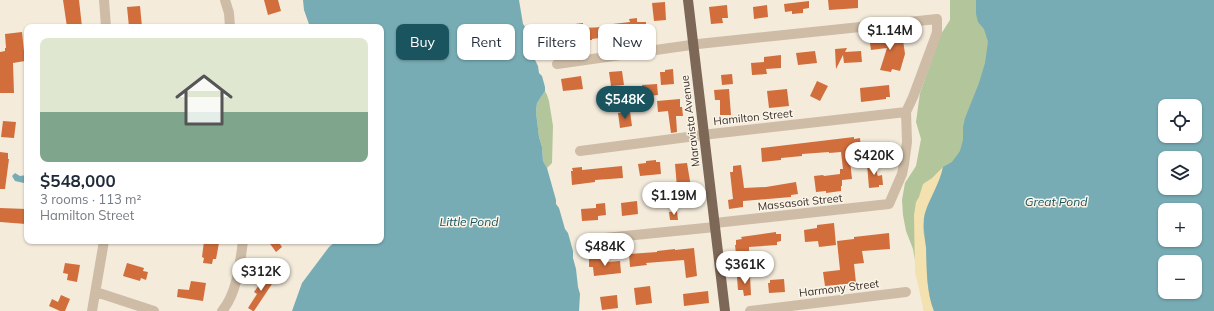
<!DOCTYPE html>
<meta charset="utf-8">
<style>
body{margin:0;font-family:Mulish,sans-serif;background:#f6f6f7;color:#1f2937;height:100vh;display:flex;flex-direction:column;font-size:15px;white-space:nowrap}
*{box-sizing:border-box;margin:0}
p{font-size:13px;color:#747a83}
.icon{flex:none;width:22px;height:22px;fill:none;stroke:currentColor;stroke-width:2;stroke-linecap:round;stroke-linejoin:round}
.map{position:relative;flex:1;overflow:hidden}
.details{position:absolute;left:24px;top:24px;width:360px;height:220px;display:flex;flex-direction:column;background:#fff;border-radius:8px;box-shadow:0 1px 3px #0004}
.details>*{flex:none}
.hud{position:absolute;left:396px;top:24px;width:380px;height:36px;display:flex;gap:8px}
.controls{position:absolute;left:1158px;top:99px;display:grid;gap:8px}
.controls a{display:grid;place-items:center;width:44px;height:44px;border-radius:8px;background:#fff;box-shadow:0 1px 3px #0004;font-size:20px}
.price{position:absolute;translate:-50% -34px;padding:0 9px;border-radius:14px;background:#fff;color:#222;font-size:13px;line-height:26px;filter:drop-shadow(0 1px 2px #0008)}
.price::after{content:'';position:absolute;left:50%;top:24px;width:12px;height:9px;margin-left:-6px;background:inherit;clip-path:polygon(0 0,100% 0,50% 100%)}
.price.on{background:#19545f;color:#fff}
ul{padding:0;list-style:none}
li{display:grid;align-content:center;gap:8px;height:212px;padding:0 16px}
li span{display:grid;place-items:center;height:124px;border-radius:8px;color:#555}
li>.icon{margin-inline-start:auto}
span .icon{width:72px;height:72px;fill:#fffc;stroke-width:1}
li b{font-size:17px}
.tag{padding:0 14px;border-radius:8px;background:#fff;box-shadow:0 1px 3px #0004;font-size:14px;line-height:36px}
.tag.on{background:#19545f;color:#fff}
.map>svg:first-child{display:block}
</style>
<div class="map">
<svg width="1214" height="311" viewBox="0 0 1214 311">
<rect width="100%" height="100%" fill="#f4ebdb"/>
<!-- green -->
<path fill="#b3c59a" d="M950,0h32l8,48 -40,263h-26l-11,-62 -7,-18 -3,-16 -1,-15 3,-17 11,-17 5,-27 -5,-17 4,-29 21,-59 9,-14z
M545,91l2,4 2,6 4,25 -1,37 -5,5 -4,-7 -1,-14 -3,-10 -3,-25 1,-9z"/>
<!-- sand -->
<path fill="#f3e1af" d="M943,167c-4,19 -15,36 -19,55 -2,8 1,17 2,25 1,22 0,43 8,64h-10l-9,-39 -1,-57 2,-13 3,-5 4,-13 9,-6z"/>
<!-- water -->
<path fill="#77acb4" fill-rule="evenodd" d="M303,0h216l4,24 3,4v3l5,18 3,6v3l4,8 1,7 3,3 3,11v4l-8,12 -1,9 3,25 3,10 1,14 4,7 9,32v4l3,4 6,21 3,4 5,18v7l3,11 2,18 2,7 -1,17h-287l10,-28 27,-36 7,-6h45v-214h-71l-6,-17z
M976,0h238v311h-280c-8,-21 -7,-42 -8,-64 -1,-12 -4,-23 -1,-34 5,-16 15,-30 18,-46l9,-5 8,-11 3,-11v-13l2,-9 14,-35 6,-20 3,-21 -4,-13 -6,-7 -2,-8zM1165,106h30v30h-30zM1165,158h30v30h-30zM1165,210h30v30h-30zM1165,262h30v30h-30z
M15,173l5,3 6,-1 1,1v6l-3,1 -9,-2 -3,-5z"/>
<!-- building -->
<path fill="#d16e3c" d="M63,0h16l3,27h-15z
M264,0h14l3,11 -13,4z
M828,0h30v8l-29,2z
M809,1v7l-6,1v4l-11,1v-3l-7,1 -1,-8z
M665,2l1,18 -12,1 -2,-18z
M727,5l1,13h-6l1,5 -12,1 -2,-17z
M767,5l1,12 -14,2 -1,-12z
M140,6l2,21h-13l-2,-20z
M637,18v4h9v11l-26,2 -28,4v1l-26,1v1l-17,2 -1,-13 11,-1v-4l24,-3v5l21,-1v-2l26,-3 -1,-3z
M22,32l3,29 -12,2 1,30h-14v-41l5,-1v-3h1l-1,-14z
M902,33l3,21 -5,17 -8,-2 -1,3 -11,-2 7,-22 -16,2 -2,-13z
M847,48l-2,4 16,-1 1,11 -18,1 -1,-8 -7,14 -1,-20z
M815,51l2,12 -19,2 -2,-12z
M781,55v13l-15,1 1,5 -15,1 -1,-12 13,-1v-5z
M673,69l1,15 -13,1 -1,-13h5v-2z
M622,71l2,14 -13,1 -2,-14z
M732,74l1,10 -11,1 -1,-10z
M581,76l2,13 -20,2 -2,-12z
M817,81l11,5 -8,15 -10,-5z
M657,84l1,11 -30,3 -1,-10 15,-1v-2z
M889,85l1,12h-4v2l-25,3 -1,-14z
M729,89l2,26h-11v-15h-5l-1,-10z
M787,89l2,17 -20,2 -2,-17z
M680,99v8h2l1,9h-7l1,16 -6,1 -3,-22 -10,1 -1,-11z
M630,112l2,14 -12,2 -2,-15z
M3,121l13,1 -2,16 -13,-1z
M854,137v2l6,-1 1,12 -12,1 3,28 -10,1v6h-1v5l-15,2v-2l-10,1 -2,-16 9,-1 1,1 16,-2v-5h3l-2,-17 -12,1v-1l-27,2v2l-21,2v2l-19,2 -1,-14z
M0,152l8,1v6h1l-4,30h-5z
M656,160v2h4l1,12 -21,2 -2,-12 8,-1v-2z
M687,163l4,24h1l2,11 -16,1 -3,-35z
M876,163l1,11 1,2 4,-1 1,10h-4v2l-10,1 -2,-24z
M741,165l3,23 22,-1 30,-5 2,12 -7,1v2l-48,4v6l-14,2 -1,-9 5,-1 -3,-27h3v-6z
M622,166l1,12 -28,2v2l-23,3 -1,-14h2l-1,-3 10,-1v3z
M637,201l1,13 -16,2 -1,-13z
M605,203l1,12 -8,1v4l-16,1 -1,-12 15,-1v-4z
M0,208l27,1 -1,15 -26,-2z
M677,211l1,9h-8l-1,-8z
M834,223l2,22 -17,2 -1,-6 -13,1 -1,-12 13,-2v-3z
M776,232v2h5v7l-4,1v3l-28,2v6l-13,1 -1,-9h1v-5l6,-1 -1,-2z
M889,233l1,16 -28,2 2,12 -10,1 2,19 -31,3 -2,-14 17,-2 -3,-29 17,-2v-2z
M204,241l15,2 -3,16h-3l-1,5 -9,-1 1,-5 -2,-1z
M268,241h10l4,6 -6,5z
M694,248l3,28 -11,2 -2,-18 -38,3 1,2 -17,2 -1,-13 28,-2v-1l18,-2v1z
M606,257l1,5 13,-1 1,12 -27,3 -1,-9h-4v-8z
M65,263l15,2 -3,17 -10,-2 1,-6 -5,-1z
M127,263l17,5 -1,3 5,1 -2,8 -5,-2 -1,3 -17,-5z
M266,275l8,6 -20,30h-1l-5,-3 9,-14 -3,-2z
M750,276l1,19 -7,1 -1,-6h-5l-1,-13z
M784,279l1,13 -16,1 -1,-10h2v-3z
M191,281l15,2 -3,18 -26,-4 1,-8 11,1z
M650,286l2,17 -16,2 -2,-17z
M708,291l1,12 -25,3 -1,-12z
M61,295l9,4 -5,12h-5l-11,-5 3,-7 6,3z
M617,295l1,13 -16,2 -2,-13z"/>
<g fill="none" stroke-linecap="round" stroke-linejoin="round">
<!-- minor -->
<path stroke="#cebca6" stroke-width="10" d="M104,0l2,27
M225,0l4,13 1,14
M557,64l141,-20 239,-25v13l-2,6 -22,59 -7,15 1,30 -3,22 -2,10 -13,30 -174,19
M580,151l131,-17 195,-22
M595,239l120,-12
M96,292l58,19
M92,311l12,-70
M222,311c15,-17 18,-48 21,-70
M750,311l156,-19"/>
<!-- major -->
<path stroke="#7d6757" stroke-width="10" d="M688,0l37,311"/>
</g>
<g text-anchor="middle" stroke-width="3" stroke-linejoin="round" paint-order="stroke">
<!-- street labels -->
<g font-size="11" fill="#392f28" stroke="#fbf4e8">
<text transform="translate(753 117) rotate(-6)" y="4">Hamilton Street</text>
<text transform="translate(690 121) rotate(-97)" y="4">Maravista Avenue</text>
<text transform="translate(800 202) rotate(-6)" y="4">Massasoit Street</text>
<text transform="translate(839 288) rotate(-7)" y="4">Harmony Street</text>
</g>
<!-- water labels -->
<g font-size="12" font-style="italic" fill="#19545f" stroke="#fbf4e8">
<text x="1056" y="206">Great Pond</text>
<text x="469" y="226">Little Pond</text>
</g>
</g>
</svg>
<div class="controls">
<a><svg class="icon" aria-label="locate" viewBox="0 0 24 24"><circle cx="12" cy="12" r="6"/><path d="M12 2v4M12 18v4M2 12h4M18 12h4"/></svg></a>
<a><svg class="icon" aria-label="layers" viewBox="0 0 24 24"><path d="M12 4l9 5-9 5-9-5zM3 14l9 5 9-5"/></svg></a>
<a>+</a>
<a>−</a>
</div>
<b class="price" style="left:890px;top:51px">$1.14M</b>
<b class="price on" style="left:625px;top:120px">$548K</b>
<b class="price" style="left:874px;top:176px">$420K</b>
<b class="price" style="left:674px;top:216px">$1.19M</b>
<b class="price" style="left:605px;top:267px">$484K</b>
<b class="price" style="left:745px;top:285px">$361K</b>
<b class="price" style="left:261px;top:292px">$312K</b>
<div class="hud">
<a class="tag on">Buy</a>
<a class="tag">Rent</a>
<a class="tag">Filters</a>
<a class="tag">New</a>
</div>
<section class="details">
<ul>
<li><span style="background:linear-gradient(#dfe7d0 60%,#7fa58c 0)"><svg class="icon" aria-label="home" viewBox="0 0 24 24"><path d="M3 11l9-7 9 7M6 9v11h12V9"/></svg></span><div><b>$548,000</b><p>3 rooms · 113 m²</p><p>Hamilton Street</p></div></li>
</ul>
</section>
</div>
